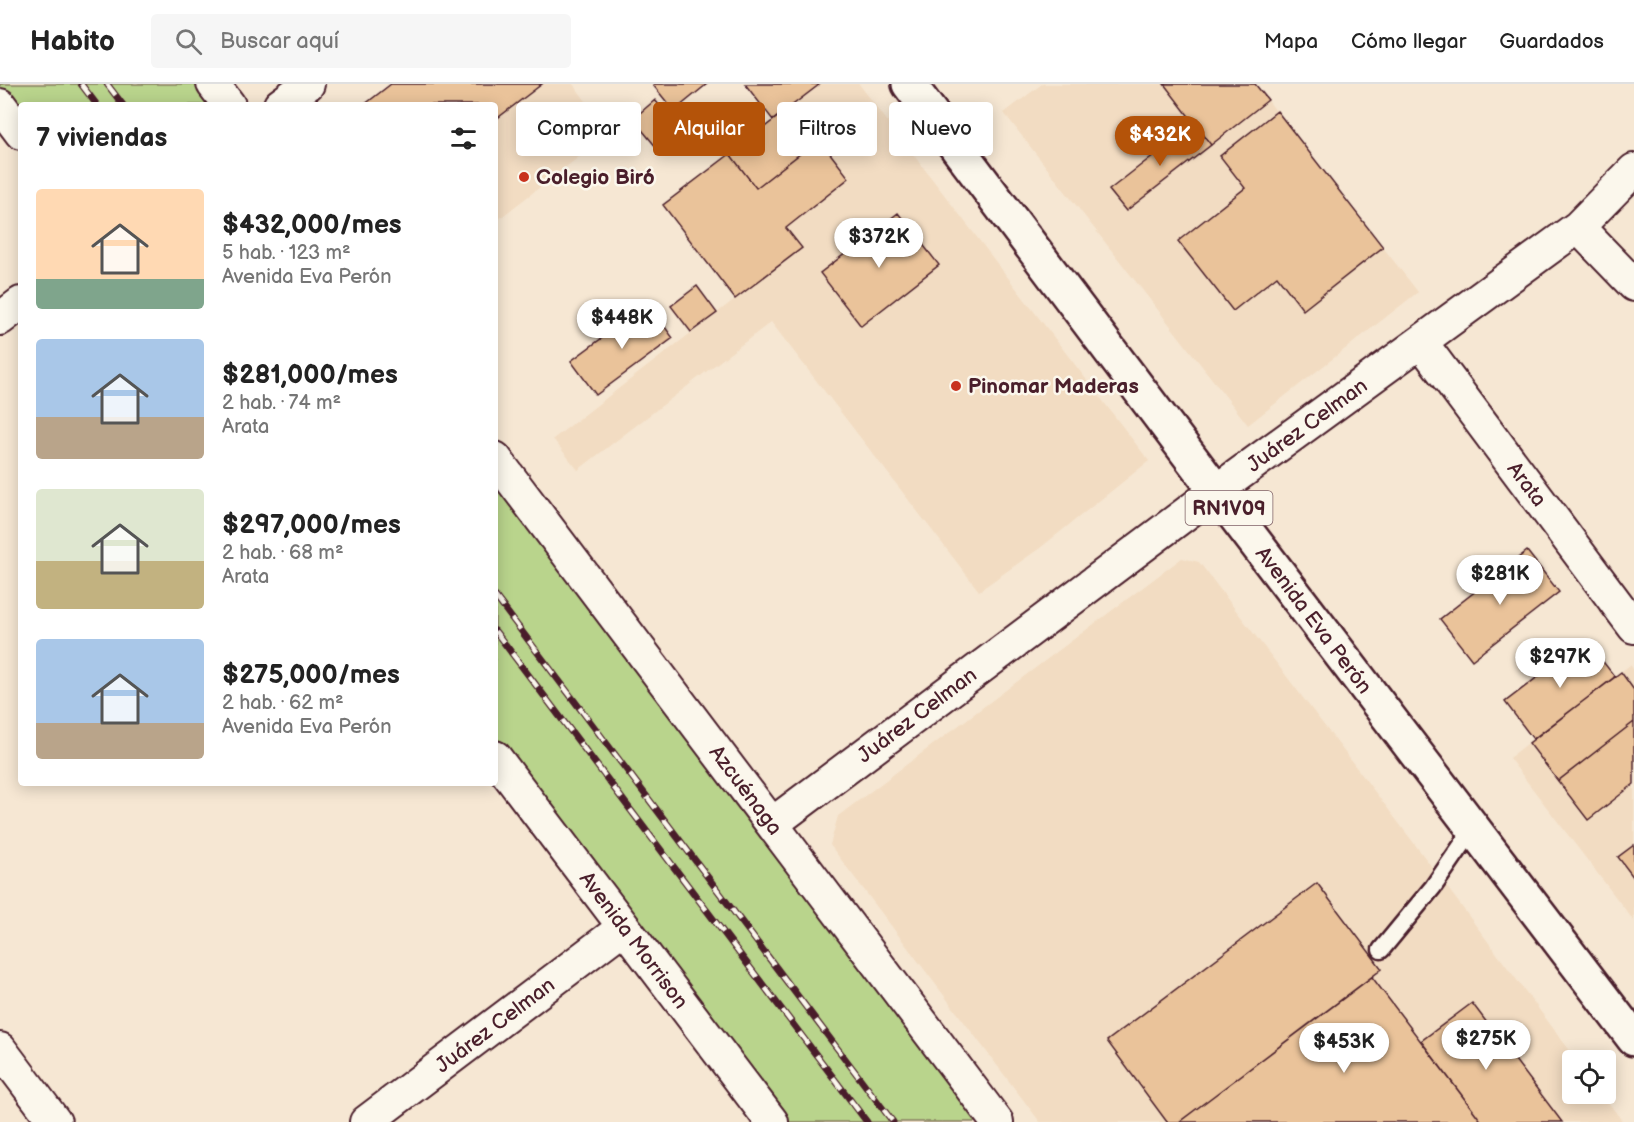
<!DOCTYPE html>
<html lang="es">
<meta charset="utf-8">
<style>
body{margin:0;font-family:"Balsamiq Sans",sans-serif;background:#f6f6f6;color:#222;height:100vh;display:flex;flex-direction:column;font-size:22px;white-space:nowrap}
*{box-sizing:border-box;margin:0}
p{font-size:20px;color:#767676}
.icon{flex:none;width:33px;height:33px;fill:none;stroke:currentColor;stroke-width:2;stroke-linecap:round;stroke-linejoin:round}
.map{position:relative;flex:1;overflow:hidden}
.drawer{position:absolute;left:18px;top:18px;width:480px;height:684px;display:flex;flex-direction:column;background:#fff;border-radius:6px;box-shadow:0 3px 15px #0003}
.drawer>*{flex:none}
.hud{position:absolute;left:516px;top:18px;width:570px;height:54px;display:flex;gap:12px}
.buttons{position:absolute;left:1562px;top:966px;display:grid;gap:12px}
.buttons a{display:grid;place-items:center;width:54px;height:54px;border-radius:6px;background:#fff;box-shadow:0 3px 15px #0003;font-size:30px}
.price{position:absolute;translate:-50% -51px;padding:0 14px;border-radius:21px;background:#fff;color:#222;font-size:20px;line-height:39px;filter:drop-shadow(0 2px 3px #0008)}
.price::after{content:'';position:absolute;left:50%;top:36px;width:18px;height:14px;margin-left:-9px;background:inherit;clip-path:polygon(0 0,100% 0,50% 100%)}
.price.selected{background:#b45309;color:#fff}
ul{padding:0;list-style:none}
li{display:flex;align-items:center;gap:18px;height:150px;padding:0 18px}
li span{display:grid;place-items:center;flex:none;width:168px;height:120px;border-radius:6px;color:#555}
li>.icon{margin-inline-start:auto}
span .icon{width:72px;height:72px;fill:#fffc;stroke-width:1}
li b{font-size:26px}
h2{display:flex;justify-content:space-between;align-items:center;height:72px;padding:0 18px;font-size:26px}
.pill{padding:0 21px;border-radius:6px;background:#fff;box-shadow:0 3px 15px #0003;font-size:21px;line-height:54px}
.pill.selected{background:#b45309;color:#fff}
header{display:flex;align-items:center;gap:36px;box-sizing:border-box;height:84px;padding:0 30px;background:#fff;border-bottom:2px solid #e0e0e0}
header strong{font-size:28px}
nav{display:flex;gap:33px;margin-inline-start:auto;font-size:21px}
.search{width:420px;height:54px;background:#f6f6f6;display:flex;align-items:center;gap:15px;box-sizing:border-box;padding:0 21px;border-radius:6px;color:#767676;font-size:22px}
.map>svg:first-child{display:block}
</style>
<header>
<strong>Habito</strong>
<div class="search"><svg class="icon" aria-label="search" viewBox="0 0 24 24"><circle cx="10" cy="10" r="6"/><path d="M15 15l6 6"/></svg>Buscar aquí</div>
<nav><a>Mapa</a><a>Cómo llegar</a><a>Guardados</a></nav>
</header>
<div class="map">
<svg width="1634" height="1038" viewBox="0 0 1634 1038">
<rect width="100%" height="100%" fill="#f6e7d3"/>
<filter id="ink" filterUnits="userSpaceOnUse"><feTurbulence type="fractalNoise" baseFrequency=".0167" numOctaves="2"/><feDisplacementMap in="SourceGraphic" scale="12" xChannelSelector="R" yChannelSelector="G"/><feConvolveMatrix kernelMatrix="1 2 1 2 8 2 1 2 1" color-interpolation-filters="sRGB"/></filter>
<g filter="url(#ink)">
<!-- built -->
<path fill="#f2dcc2" d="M391,0h182l37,49 -115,89v-117h-131z
M820,0h39l290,377 -109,87 -61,43 -208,-269 -193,148 -25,-31 182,-140 -72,-94z
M1042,0h213l163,208 -170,133 -244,-312z
M1182,474l17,4 199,260 179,238h-5v34h30l21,28h-583l-210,-277 8,-29z
M1630,581l4,5v251l-125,-163z"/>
<!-- green -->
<path fill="#b9d48c" stroke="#827a5c" stroke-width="1.5" d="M0,0h213l16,21h-208v28l-21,-28z
M495,374l502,664h-225l-277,-365z"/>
<!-- building -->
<path fill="#eac39a" stroke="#4a1f2b" stroke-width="1.5" d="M391,0h151l-47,36v-15h-131z
M654,0h53l-33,27 -21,-26z
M745,0h75l-47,36z
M1164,0h91l13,16 -57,45z
M655,16l25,30 -23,18 -24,-29z
M793,21l26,34 -63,49 -26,-34z
M1277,27l106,136 -80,63 -26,-34 -44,35 -55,-70 67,-53 -25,-32z
M1195,39l16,22 -85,66 -17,-21z
M819,55l30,39 -63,50 16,20 -67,51 -72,-94 67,-51 26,34z
M898,129l41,52 -78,61 -41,-53z
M697,202l20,27 -26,19 -20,-26z
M648,220l25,34 -77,57 -25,-34z
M1527,467l32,41 -87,68 -32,-41z
M1586,556l29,37 -82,62 -28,-37z
M1621,588l13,18v32l-76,59 -29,-38z
M1634,638v62l-46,36 -30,-39z
M1634,761v33l-16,-21z
M1317,799l65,86 -203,153h-12l-60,-81z
M1372,893l110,145h-303z
M1472,919l90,119h-80l-61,-81z"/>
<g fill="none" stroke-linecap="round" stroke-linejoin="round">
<defs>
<path id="service" d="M1381,866l52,-63 40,-58"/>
<path id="minor" d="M213,0l16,21
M0,21l21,28
M280,21l28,-21
M1578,143l56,58
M0,235l21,-16
M1421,258l213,285
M495,374l502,664
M495,673l277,365
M772,740l444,-333 362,-264 56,-57
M0,965l55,73
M366,1038l258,-195"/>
<path id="primary" d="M909,0l307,407 418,548"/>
</defs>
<!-- service casing -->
<use href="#service" stroke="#4a1f2b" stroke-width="21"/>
<!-- minor casing -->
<use href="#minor" stroke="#4a1f2b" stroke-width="36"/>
<!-- primary casing -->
<use href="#primary" stroke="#4a1f2b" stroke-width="38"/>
<!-- service -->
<use href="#service" stroke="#fbf7ec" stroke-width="16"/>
<!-- minor -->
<use href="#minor" stroke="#fbf7ec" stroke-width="32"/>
<!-- primary -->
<use href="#primary" stroke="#fbf7ec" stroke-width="33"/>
<defs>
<path id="rail" d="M81,0l16,21
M107,0l16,21
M495,512l398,526
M495,547l372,491"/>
</defs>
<!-- rail casing -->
<use href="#rail" stroke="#4a1f2b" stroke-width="7"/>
<!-- rail -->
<use href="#rail" stroke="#fbf7ec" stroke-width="4.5" stroke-dasharray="14" stroke-linecap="butt"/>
</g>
</g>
<!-- markers -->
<g fill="#c8321e" stroke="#fbf7ec" stroke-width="2">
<circle cx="524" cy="93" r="6"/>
<circle cx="956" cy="302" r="6"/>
</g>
<g text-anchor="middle" stroke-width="5" stroke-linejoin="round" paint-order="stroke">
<!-- shield labels -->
<rect fill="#fbf7ec" stroke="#7f6065" stroke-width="1.5" x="1185.5" y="407" width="87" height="34" rx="4.5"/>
<g font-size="20" font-weight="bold" fill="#4a1f2b">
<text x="1229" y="431">RN1V09</text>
</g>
<!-- poi labels -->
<g font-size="21" font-weight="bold" fill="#4a1f2b" stroke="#fbf7ec" text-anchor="start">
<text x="536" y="100">Colegio Biró</text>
<text x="968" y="309">Pinomar Maderas</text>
</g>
<!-- street labels -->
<g font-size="21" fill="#4a1f2b" stroke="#fbf7ec">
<text transform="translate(1307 341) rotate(-36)" y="7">Juárez Celman</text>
<text transform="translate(1527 400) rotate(53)" y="7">Arata</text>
<text transform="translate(1314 536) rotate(53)" y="7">Avenida Eva Perón</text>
<text transform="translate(917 631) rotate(-37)" y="7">Juárez Celman</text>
<text transform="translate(746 706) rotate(53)" y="7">Azcuénaga</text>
<text transform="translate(634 856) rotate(53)" y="7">Avenida Morrison</text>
<text transform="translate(495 941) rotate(-37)" y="7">Juárez Celman</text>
</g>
</g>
</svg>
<div class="buttons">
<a><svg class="icon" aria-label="locate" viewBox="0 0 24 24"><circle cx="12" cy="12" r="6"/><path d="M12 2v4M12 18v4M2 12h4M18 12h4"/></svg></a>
</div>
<b class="price selected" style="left:1160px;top:83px">$432K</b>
<b class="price" style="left:879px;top:185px">$372K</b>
<b class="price" style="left:622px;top:266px">$448K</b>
<b class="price" style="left:1500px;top:522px">$281K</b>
<b class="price" style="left:1560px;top:605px">$297K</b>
<b class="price" style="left:1486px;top:987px">$275K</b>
<b class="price" style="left:1344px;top:990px">$453K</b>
<div class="hud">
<a class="pill">Comprar</a>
<a class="pill selected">Alquilar</a>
<a class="pill">Filtros</a>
<a class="pill">Nuevo</a>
</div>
<section class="drawer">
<h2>7 viviendas<svg class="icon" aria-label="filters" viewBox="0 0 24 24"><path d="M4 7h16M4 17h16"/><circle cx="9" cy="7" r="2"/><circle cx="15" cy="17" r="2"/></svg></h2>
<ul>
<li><span style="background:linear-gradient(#ffd9b3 75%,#7fa58c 0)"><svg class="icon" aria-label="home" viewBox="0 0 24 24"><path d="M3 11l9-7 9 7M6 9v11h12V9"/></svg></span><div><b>$432,000/mes</b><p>5 hab. · 123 m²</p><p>Avenida Eva Perón</p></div></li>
<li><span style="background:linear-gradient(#a9c7e8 65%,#b9a48a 0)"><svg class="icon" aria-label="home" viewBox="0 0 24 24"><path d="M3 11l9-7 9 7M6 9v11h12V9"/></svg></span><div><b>$281,000/mes</b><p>2 hab. · 74 m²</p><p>Arata</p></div></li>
<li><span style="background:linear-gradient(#dfe7d0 60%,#c2b280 0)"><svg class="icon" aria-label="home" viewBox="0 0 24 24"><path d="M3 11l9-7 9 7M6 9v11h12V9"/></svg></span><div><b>$297,000/mes</b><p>2 hab. · 68 m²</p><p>Arata</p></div></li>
<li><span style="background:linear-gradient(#a9c7e8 70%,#b9a48a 0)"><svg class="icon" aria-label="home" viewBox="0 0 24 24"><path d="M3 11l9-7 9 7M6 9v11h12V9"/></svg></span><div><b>$275,000/mes</b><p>2 hab. · 62 m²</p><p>Avenida Eva Perón</p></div></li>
</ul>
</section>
</div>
